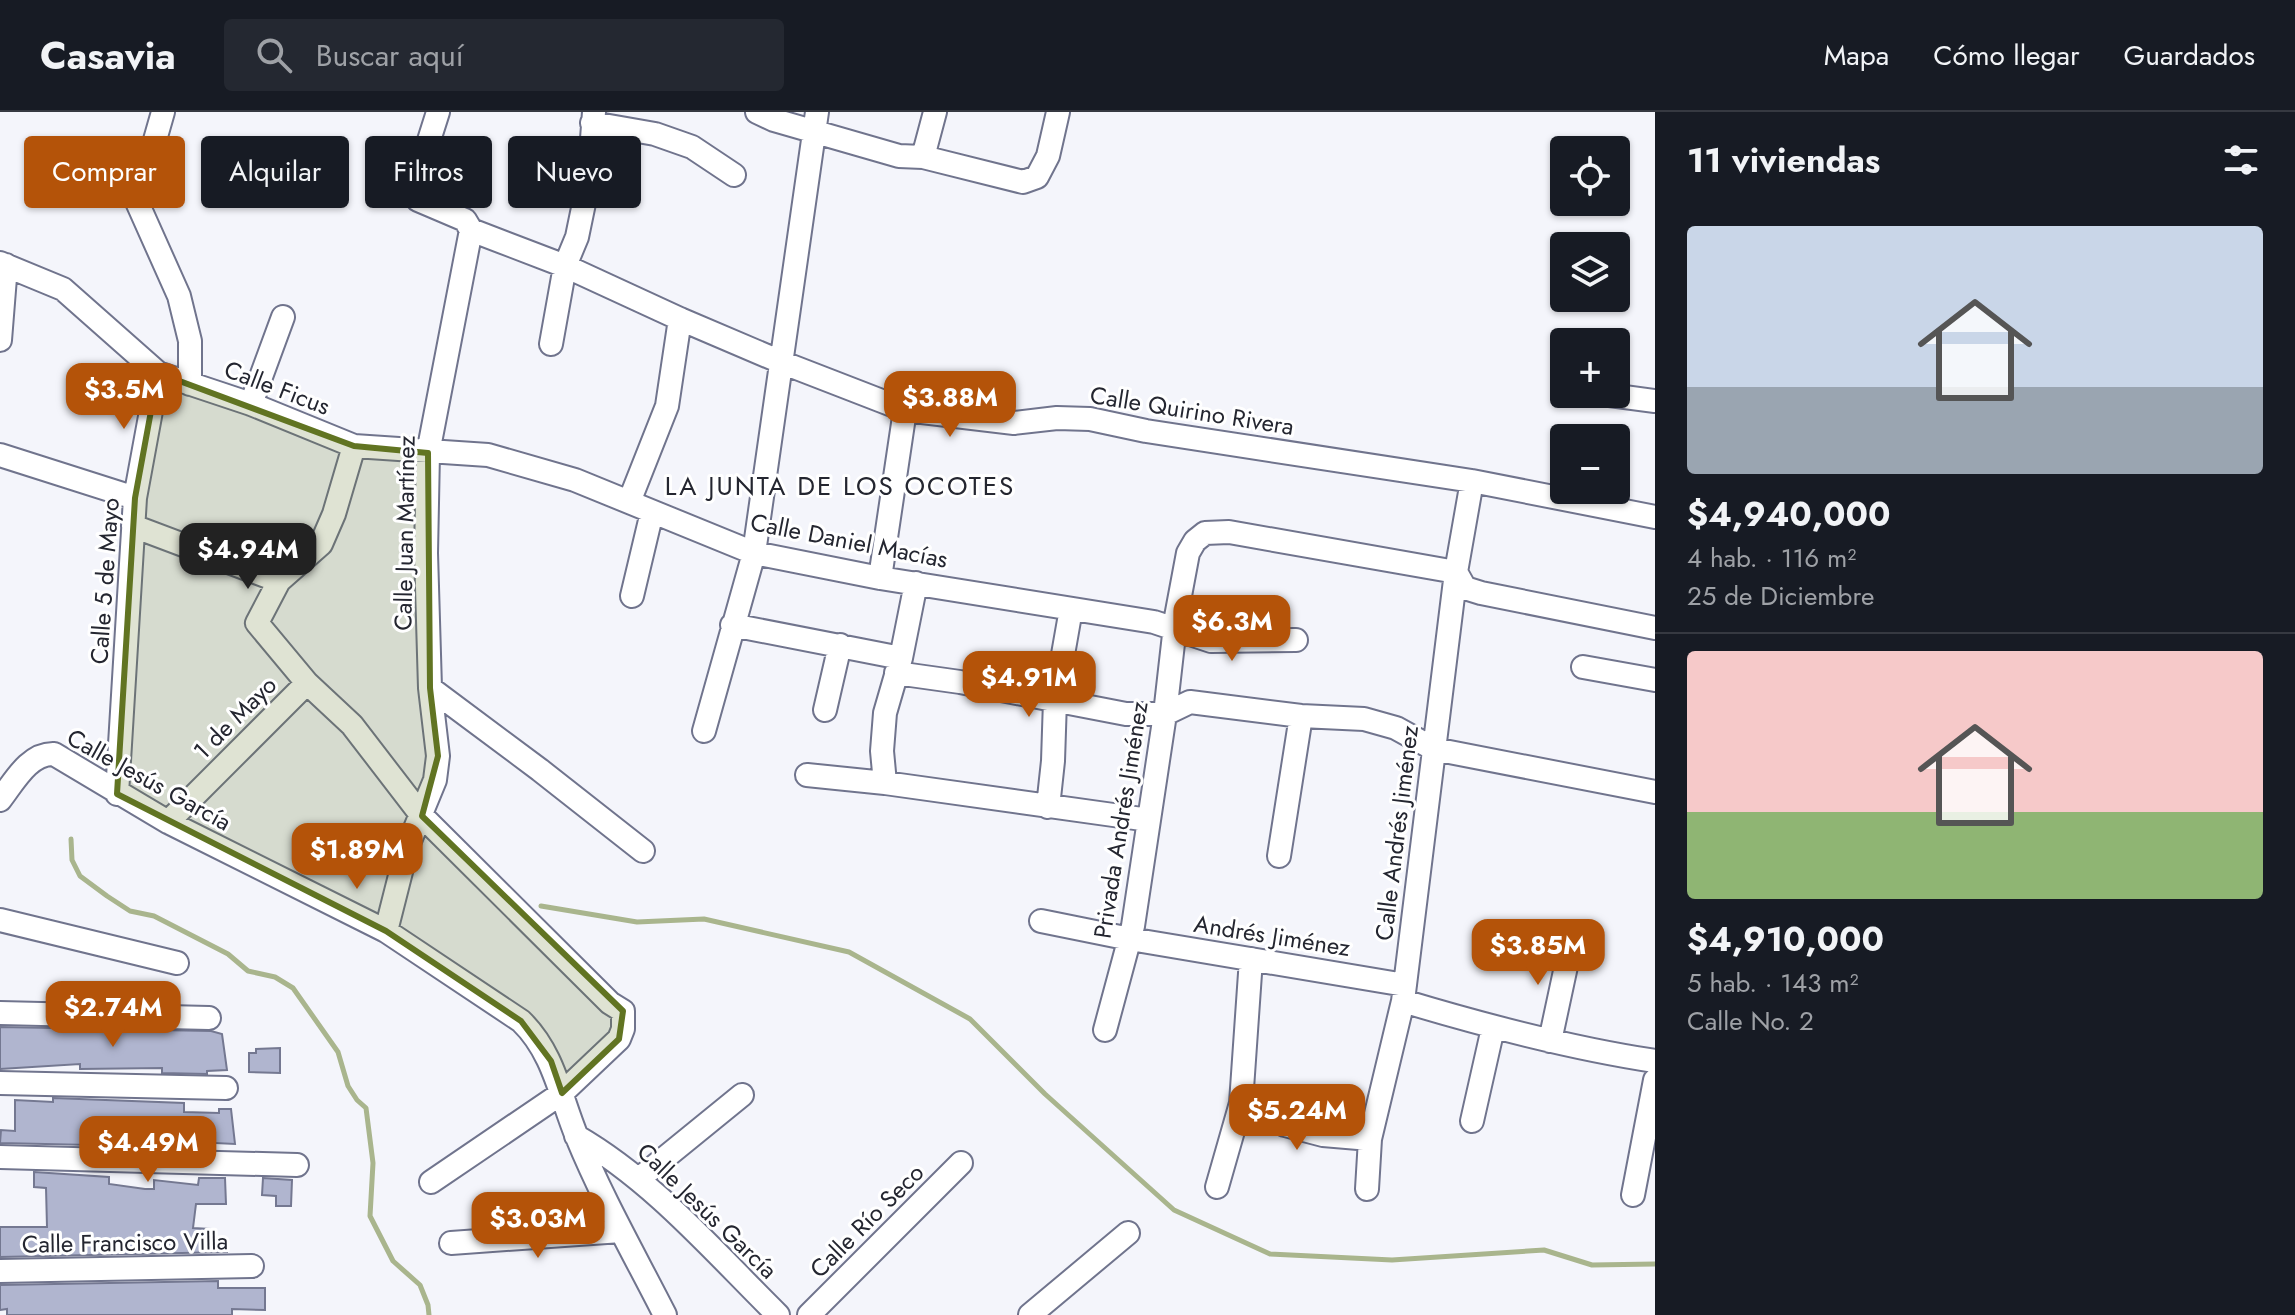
<!DOCTYPE html>
<html lang="es">
<meta charset="utf-8">
<style>
body{margin:0;font-family:Jost,sans-serif;background:#242831;color:#f1f3f6;height:100vh;display:flex;flex-direction:column;font-size:30px;white-space:nowrap}
*{box-sizing:border-box;margin:0}
p{font-size:26px;color:#9ea1a6}
.icon{flex:none;width:44px;height:44px;fill:none;stroke:currentColor;stroke-width:2;stroke-linecap:round;stroke-linejoin:round}
.map{position:relative;flex:1;overflow:hidden}
.drawer{display:flex;flex-direction:column;background:#171b24;width:640px}
.drawer>*{flex:none}
.guide{position:absolute;left:24px;top:24px;width:760px;height:72px;display:flex;gap:16px}
.buttons{position:absolute;left:1550px;top:24px;display:grid;gap:16px}
.buttons a{display:grid;place-items:center;width:80px;height:80px;border-radius:8px;background:#171b24;box-shadow:0 2px 6px #0004;font-size:40px}
.price{position:absolute;translate:-50% -68px;padding:0 18px;border-radius:16px;background:#b45309;color:#fff;font-size:26px;line-height:52px;filter:drop-shadow(0 2px 4px #0008)}
.price::after{content:'';position:absolute;left:50%;top:48px;width:24px;height:18px;margin-left:-12px;background:inherit;clip-path:polygon(0 0,100% 0,50% 100%)}
.price.current{background:#222;color:#fff}
ul{padding:0;list-style:none}
li{display:grid;align-content:center;gap:16px;height:424px;padding:0 32px}
li+li{border-top:2px solid #363941}
li span{display:grid;place-items:center;height:248px;border-radius:8px;color:#555}
li>.icon{margin-inline-start:auto}
span .icon{width:144px;height:144px;fill:#fffc;stroke-width:1}
li b{font-size:34px}
h2{display:flex;justify-content:space-between;align-items:center;height:96px;padding:0 32px;font-size:34px}
.chip{padding:0 28px;border-radius:8px;background:#171b24;box-shadow:0 2px 6px #0004;font-size:28px;line-height:72px}
.chip.current{background:#b45309;color:#fff}
header{display:flex;align-items:center;gap:48px;box-sizing:border-box;height:112px;padding:0 40px;background:#171b24;border-bottom:2px solid #363941}
header strong{font-size:38px}
nav{display:flex;gap:44px;margin-inline-start:auto;font-size:28px}
.search{width:560px;height:72px;background:#242831;display:flex;align-items:center;gap:20px;box-sizing:border-box;padding:0 28px;border-radius:8px;color:#9ea1a6;font-size:30px}
main{display:flex;flex:1;min-height:0}
.map>svg:first-child{display:block}
</style>
<header>
<strong>Casavia</strong>
<div class="search"><svg class="icon" aria-label="search" viewBox="0 0 24 24"><circle cx="10" cy="10" r="6"/><path d="M15 15l6 6"/></svg>Buscar aquí</div>
<nav><a>Mapa</a><a>Cómo llegar</a><a>Guardados</a></nav>
</header>
<main>
<div class="map">
<svg width="1655" height="1203" viewBox="0 0 1655 1203">
<rect width="100%" height="100%" fill="#f4f5fb"/>
<g fill="none" stroke-linecap="round" stroke-linejoin="round">
<!-- stream -->
<path stroke="#a9b58d" stroke-width="5" d="M71,727l1,21 8,16 27,20 23,15 24,5 74,38 20,17 27,6 18,11 45,64 10,34 9,14 9,8 7,55 -3,53 23,45 27,24 8,20 1,10
M541,794l96,16 67,-3 145,33 121,67 75,75 129,116 96,44 122,6 152,-10 48,15 63,-1"/>
</g>
<!-- building -->
<path fill="#b0b5cf" stroke="#747891" stroke-width="2" d="M0,915l211,4 11,3 5,36 -20,1v3l-45,-1v-5l-82,1v-5l-80,5z
M280,936v25l-31,-1v-19h7v-4z
M53,986l131,5v9l35,1v-4h12l4,35 -126,-6 -19,1v6l-90,-2 1,-13 14,1v-31l38,2z
M34,1060l75,5v7l36,5h9v-9l44,5 1,-7h26l1,26h-30l-3,24 17,1 -1,18h18v5l-227,5v-30h47l-1,-39 -12,-1z
M263,1066l29,2 -1,26h-15v-10l-14,-1z
M218,1169v7h47v22l-33,-1v6h-225v-6l-7,1v-25z"/>
<g fill="none" stroke-linecap="round" stroke-linejoin="round">
<defs>
<path id="minor" d="M163,0l-18,63 -8,17v10l42,94 11,45v43
M757,0l17,8 125,36 24,1 100,25 14,-5 11,-21 10,-44
M592,11l63,11 37,13 42,28
M923,45l12,-45
M471,118l94,36 115,53 101,43 124,48 109,13 43,-5 33,1 56,12 326,50 183,36
M0,151l63,26 95,84 93,31 103,42 134,9 87,25 179,73 126,25 274,44 57,19 85,-1
M0,228l6,-75
M551,232l14,-78 12,-29 12,-58 5,-67
M1602,282l53,7
M251,292l32,-87
M354,334l-20,68 -13,30 -42,37 -22,42 50,60 45,42 70,91 188,187 13,8v18l-4,10 -57,54 -131,89
M0,343l135,43
M629,390l38,-96 13,-87
M133,414l146,55
M880,466l25,-168
M632,484l20,-84
M732,513l169,33
M1583,555l72,13
M896,561l64,9 166,32h39l25,-12 111,14 63,3 32,9 38,21 221,43
M430,576l110,82 103,81
M825,598l15,-65
M704,619l50,-178 63,-441
M807,663l78,8 264,37
M885,671l-3,-32 3,-38 16,-55 15,-75
M117,682l18,-296 23,-125
M0,688c14,-18 29,-47 54,-46l114,68 218,109 135,90c33,32 39,75 56,116 25,61 58,119 88,178
M1048,695l5,-46 2,-61 16,-91
M168,710l139,-139
M1279,744l22,-140
M0,808l177,43
M1041,809l89,18 275,46
M386,819l21,-83 28,-68 3,-24 -8,-68 -4,-135 2,-100 43,-223 -6,-10 -47,-20v-25l20,-63
M1403,889c83,25 166,47 252,60
M0,901l209,5
M1105,918l28,-104 32,-212 11,-97 12,-64 7,-12 10,-8 24,-1 227,40 9,16 16,5 174,35
M1550,929l21,-98
M0,971l226,5
M1241,991l44,22 38,10 47,4
M1472,1009l21,-93
M576,1024c78,45 138,116 202,179
M0,1045l297,8
M640,1066l102,-83
M1217,1075l24,-84 10,-144
M1367,1077l3,-50 33,-138 53,-429 16,-91
M1633,1083l22,-115
M451,1131l170,-12
M0,1159l252,-5
M809,1203l152,-152
M1030,1203l98,-82"/>
</defs>
<!-- minor casing -->
<use href="#minor" stroke="#70748d" stroke-width="26"/>
<!-- minor -->
<use href="#minor" stroke="#fff" stroke-width="22"/>
</g>
<!-- marked area -->
<path fill="#617422" fill-opacity="0.2" stroke="#617422" stroke-width="6" stroke-linejoin="round" d="M158,261l196,73 74,7 2,235 8,68 -16,60 201,195 -4,28 -57,54 -11,-32 -30,-40 -135,-90 -269,-137 18,-296z"/>
<g text-anchor="middle" stroke-width="6" stroke-linejoin="round" paint-order="stroke">
<!-- street labels -->
<g font-size="24" fill="#242630" stroke="#fff">
<text transform="translate(277 276) rotate(21)" y="8">Calle Ficus</text>
<text transform="translate(1192 299) rotate(9)" y="8">Calle Quirino Rivera</text>
<text transform="translate(405 421) rotate(-89)" y="8">Calle Juan Martínez</text>
<text transform="translate(849 429) rotate(11)" y="8">Calle Daniel Macías</text>
<text transform="translate(105 469) rotate(-86)" y="8">Calle 5 de Mayo</text>
<text transform="translate(235 606) rotate(-45)" y="8">1 de Mayo</text>
<text transform="translate(149 668) rotate(29)" y="8">Calle Jesús García</text>
<text transform="translate(1121 708) rotate(-81)" y="8">Privada Andrés Jiménez</text>
<text transform="translate(1397 721) rotate(-83)" y="8">Calle Andrés Jiménez</text>
<text transform="translate(1272 824) rotate(9)" y="8">Andrés Jiménez</text>
<text transform="translate(707 1099) rotate(44)" y="8">Calle Jesús García</text>
<text transform="translate(867 1109) rotate(-45)" y="8">Calle Río Seco</text>
<text transform="translate(125 1131) rotate(-1)" y="8">Calle Francisco Villa</text>
</g>
<!-- neighbourhood labels -->
<g font-size="26" letter-spacing="2" fill="#242630" stroke="#fff">
<text x="840" y="383">LA JUNTA DE LOS OCOTES</text>
</g>
</g>
</svg>
<div class="buttons">
<a><svg class="icon" aria-label="locate" viewBox="0 0 24 24"><circle cx="12" cy="12" r="6"/><path d="M12 2v4M12 18v4M2 12h4M18 12h4"/></svg></a>
<a><svg class="icon" aria-label="layers" viewBox="0 0 24 24"><path d="M12 4l9 5-9 5-9-5zM3 14l9 5 9-5"/></svg></a>
<a>+</a>
<a>−</a>
</div>
<b class="price" style="left:124px;top:319px">$3.5M</b>
<b class="price" style="left:950px;top:327px">$3.88M</b>
<b class="price current" style="left:248px;top:479px">$4.94M</b>
<b class="price" style="left:1232px;top:551px">$6.3M</b>
<b class="price" style="left:1029px;top:607px">$4.91M</b>
<b class="price" style="left:357px;top:779px">$1.89M</b>
<b class="price" style="left:1538px;top:875px">$3.85M</b>
<b class="price" style="left:113px;top:937px">$2.74M</b>
<b class="price" style="left:1297px;top:1040px">$5.24M</b>
<b class="price" style="left:148px;top:1072px">$4.49M</b>
<b class="price" style="left:538px;top:1148px">$3.03M</b>
<div class="guide">
<a class="chip current">Comprar</a>
<a class="chip">Alquilar</a>
<a class="chip">Filtros</a>
<a class="chip">Nuevo</a>
</div>
</div>
<section class="drawer">
<h2>11 viviendas<svg class="icon" aria-label="filters" viewBox="0 0 24 24"><path d="M4 7h16M4 17h16"/><circle cx="9" cy="7" r="2"/><circle cx="15" cy="17" r="2"/></svg></h2>
<ul>
<li><span style="background:linear-gradient(#c9d6e8 65%,#9aa5b1 0)"><svg class="icon" aria-label="home" viewBox="0 0 24 24"><path d="M3 11l9-7 9 7M6 9v11h12V9"/></svg></span><div><b>$4,940,000</b><p>4 hab. · 116 m²</p><p>25 de Diciembre</p></div></li>
<li><span style="background:linear-gradient(#f6c9c9 65%,#8fb573 0)"><svg class="icon" aria-label="home" viewBox="0 0 24 24"><path d="M3 11l9-7 9 7M6 9v11h12V9"/></svg></span><div><b>$4,910,000</b><p>5 hab. · 143 m²</p><p>Calle No. 2</p></div></li>
</ul>
</section>
</main>
